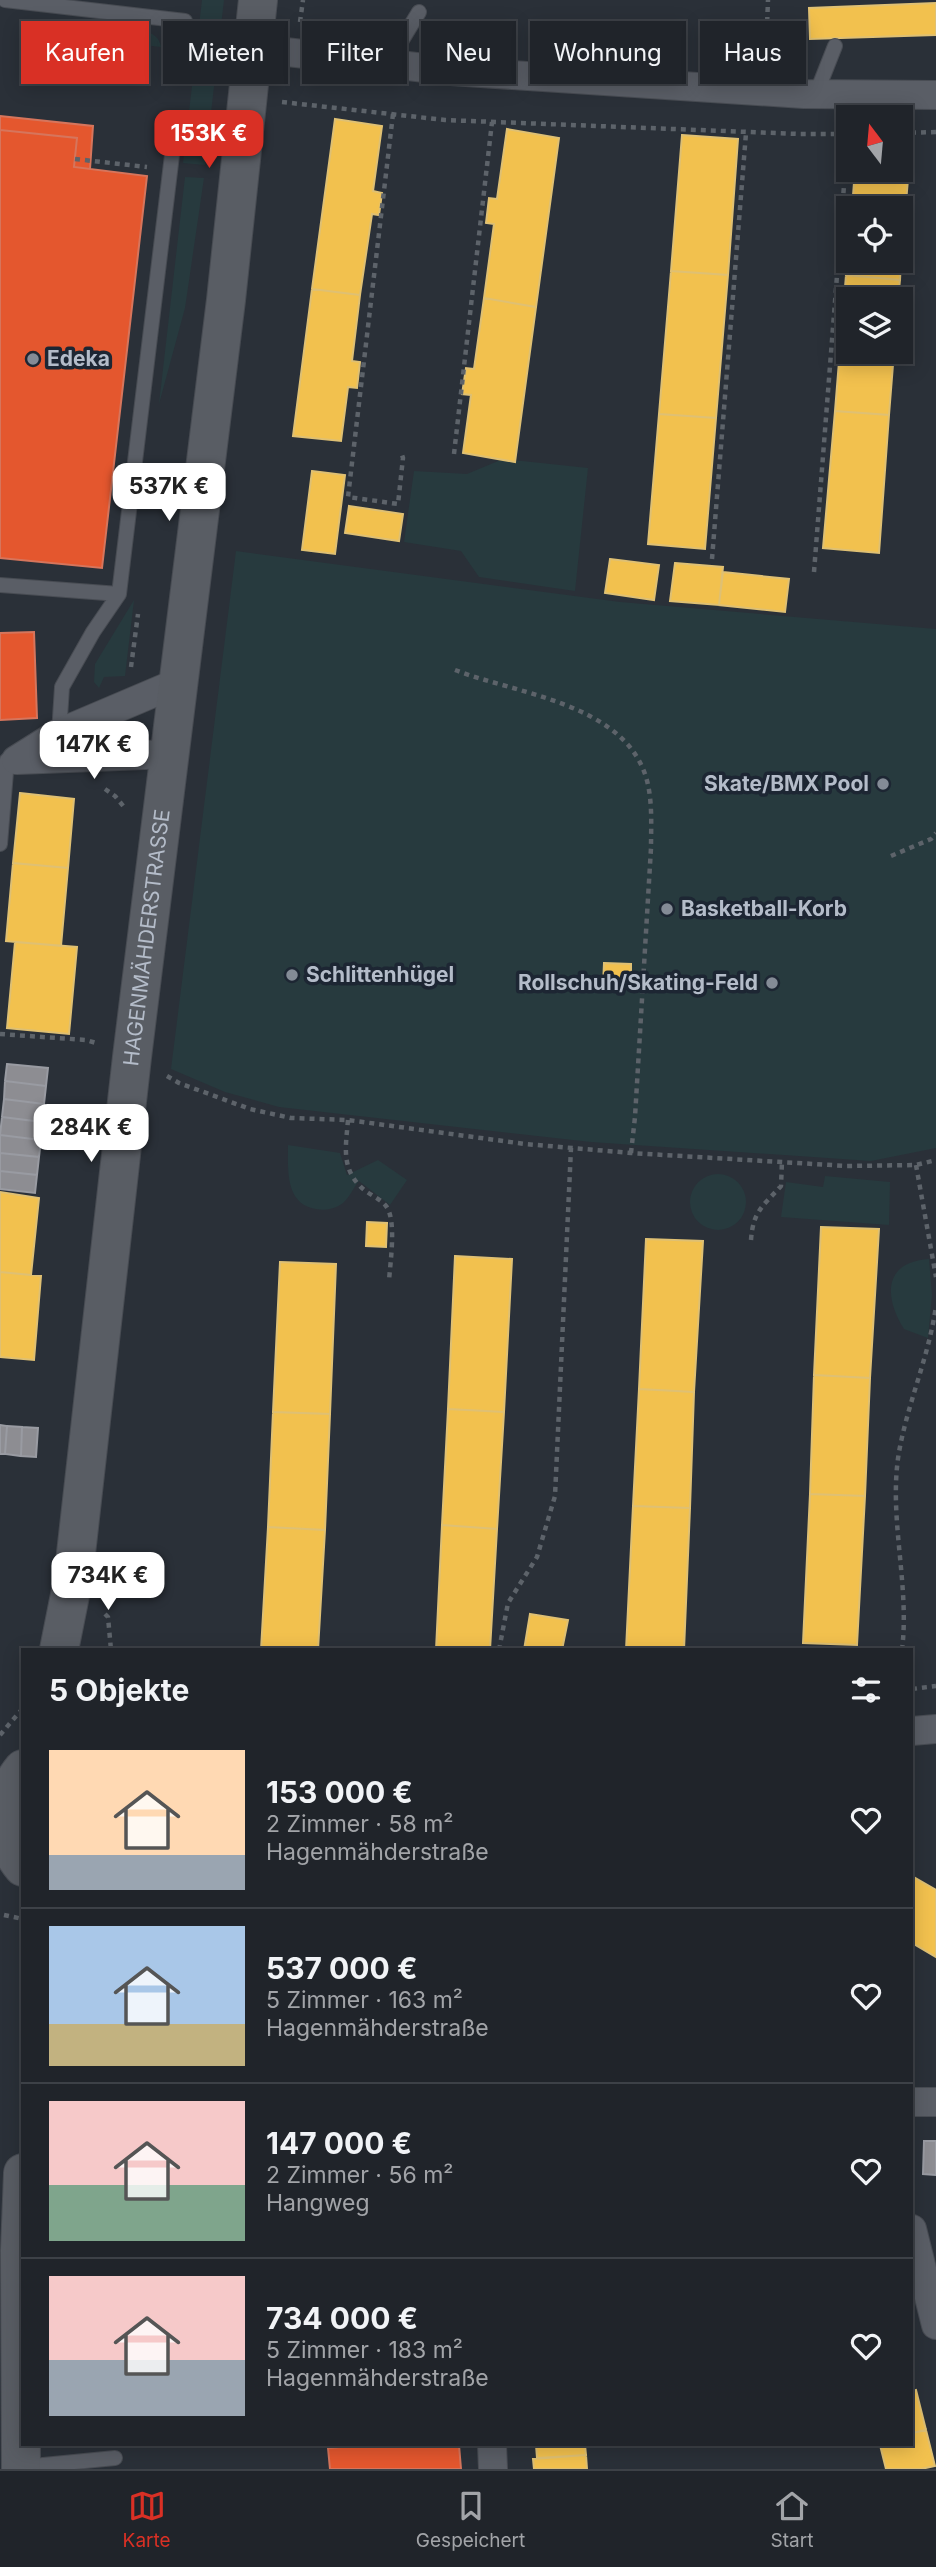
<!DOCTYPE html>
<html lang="de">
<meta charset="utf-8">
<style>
body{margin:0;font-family:Inter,sans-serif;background:#282c32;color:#f1f3f6;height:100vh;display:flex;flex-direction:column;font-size:26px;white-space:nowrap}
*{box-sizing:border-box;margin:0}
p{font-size:23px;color:#a2a4a8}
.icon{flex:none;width:38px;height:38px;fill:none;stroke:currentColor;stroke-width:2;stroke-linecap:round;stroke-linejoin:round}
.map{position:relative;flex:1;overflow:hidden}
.drawer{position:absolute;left:21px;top:1648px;width:892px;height:798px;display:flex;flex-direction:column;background:#20242a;border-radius:0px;box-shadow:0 4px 18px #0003,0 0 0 2px #3d4147}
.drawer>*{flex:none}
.hud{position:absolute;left:21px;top:21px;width:894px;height:63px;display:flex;gap:14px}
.needle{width:46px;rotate:344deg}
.controls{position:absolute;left:836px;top:105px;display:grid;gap:14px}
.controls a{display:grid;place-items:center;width:77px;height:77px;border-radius:0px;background:#20242a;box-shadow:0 4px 18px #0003,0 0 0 2px #3d4147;font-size:35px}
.price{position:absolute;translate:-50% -60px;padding:0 16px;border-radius:14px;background:#fff;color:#222;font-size:23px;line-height:46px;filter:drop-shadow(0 2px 4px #0008)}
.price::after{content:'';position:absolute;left:50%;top:42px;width:21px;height:16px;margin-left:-10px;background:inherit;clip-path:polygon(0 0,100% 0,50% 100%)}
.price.current{background:#d93025;color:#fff}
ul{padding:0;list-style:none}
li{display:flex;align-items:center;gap:21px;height:175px;padding:0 28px}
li+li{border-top:2px solid #3d4147}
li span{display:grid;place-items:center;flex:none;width:196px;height:140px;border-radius:0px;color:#555}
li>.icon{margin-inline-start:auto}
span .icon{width:84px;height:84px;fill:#fffc;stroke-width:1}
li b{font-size:30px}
h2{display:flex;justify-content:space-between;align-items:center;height:84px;padding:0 28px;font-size:30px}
.tag{padding:0 24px;border-radius:0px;background:#20242a;box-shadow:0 4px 18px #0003,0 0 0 2px #3d4147;font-size:24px;line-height:63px}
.tag.current{background:#d93025;color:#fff}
.tabs{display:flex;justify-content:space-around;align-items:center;height:98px;border-top:2px solid #3d4147;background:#20242a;font-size:19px;color:#a2a4a8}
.tabs a{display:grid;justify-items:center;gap:4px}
.tabs .current{color:#d93025}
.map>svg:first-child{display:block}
</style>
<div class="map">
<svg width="936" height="2469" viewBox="0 0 936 2469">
<rect width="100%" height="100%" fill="#2a3038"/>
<!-- green -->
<path fill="#273a3e" d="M202,0h22l-19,165 -22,-2z
M36,19l34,4 6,7 2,8 -53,-6 5,-10z
M116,28c17,2 42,-1 45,19l-53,-6 2,-9z
M185,177l19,1 -19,130 -26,96z
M503,459l85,9 -13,123 -96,-14 -18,-26 -57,-9 10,-71 53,3z
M236,551l384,51 316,27v519l-65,13 -280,-19 -312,-35 -54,-15 -54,-23z
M134,600l-9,76 -21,1 -5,11 -5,-6 1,-18z
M288,1145l52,8 7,22 31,-15 29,20 -17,25 -31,-24c-6,7 -9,16 -16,22 -8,6 -17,8 -27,6 -31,-5 -28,-39 -28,-64z
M690 1202a28 28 0 1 1 56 0a28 28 0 1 1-56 0Z
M825,1176l65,6 -1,43 -108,-8 5,-35 37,5z
M929,1259l3,36 -4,43 -24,-9c-20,-32 -21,-67 25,-70z"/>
<!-- homes -->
<path fill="#f2c14e" stroke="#dfc073" stroke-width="2" d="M936,3v32l-126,4 -1,-31z
M335,119l47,7 -9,65 9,2 -3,22 -7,-1 -12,81 -48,-6z
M507,129l52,9 -23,169 -52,-9 10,-74 -8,-1 3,-25 8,1z
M682,135l56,4 -10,136 -57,-4z
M901,144h10l-10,117v-53h-49l3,-38h46z
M849,243v18h52l-1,19 -54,-5z
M671,271l57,4 -12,143 -57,-4z
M846,275l54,5 -2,19h-49v53h45l-5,63 -54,-4z
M312,289l48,6 -8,66 8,1 -3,26 -9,-1 -7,54 -48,-5z
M484,298l52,9 -21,155 -52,-9 8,-58 -9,-1 4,-26 8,1z
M835,411l54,4 -10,138 -56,-5z
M659,414l57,4 -11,131 -57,-5z
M312,471l33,4 -10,79 -33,-4z
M349,506l54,8 -4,27 -54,-8z
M610,559l49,6 -5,35 -49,-7z
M675,563l48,4 -4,38 -49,-4z
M723,572l66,7 -4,33 -66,-7z
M20,793l54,6 -6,69 -55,-5z
M13,863l55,5 -7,78 -55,-5z
M15,942l62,5 -8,87 -62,-6z
M604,963l27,1v23l-28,-1z
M0,1192l39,6 -8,77 -31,-3z
M367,1222l20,1 -1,24 -20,-1z
M821,1227l58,2 -9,149 -56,-3z
M646,1239l57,2 -9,151 -55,-3z
M455,1256l57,3 -8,153 -56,-3z
M280,1262l56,2 -6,150 -57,-2z
M0,1272l41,4 -7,84 -34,-3z
M814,1375l56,3 -5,118 -55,-2z
M639,1389l55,3 -4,116 -57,-2z
M448,1409l56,3 -7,117 -55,-4z
M273,1412l57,2 -5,116 -57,-3z
M810,1494l55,2 -8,149 -54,-2z
M633,1506l57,2 -6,142h-58z
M442,1525l55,4 -7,121h-54z
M268,1527l57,3 -7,120h-57z
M530,1614l38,6 -6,30h-38z
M912,1876l24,14v67l-24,-14z
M916,2390l10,40 -14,3v-42z
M926,2430l9,36 -14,3h-35l-6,-24h32v-12z
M536,2445h49l1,10 -49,3z
M586,2455l1,14h-53l-1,-10z"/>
<!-- shops -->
<path fill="#e4572e" stroke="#d6755c" stroke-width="2" d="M0,116l93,10 -3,43 -16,-2 3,-29 -77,-8z
M0,130l77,8 -3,29 73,9 -45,392 -102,-10z
M34,632l3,86 -37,2v-87z
M369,2445h90l2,24h-131l-2,-21z"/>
<!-- industry -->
<path fill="#8d8d92" stroke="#999ba2" stroke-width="2" d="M7,1064l41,4 -2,18 -41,-5z
M5,1081l41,5 -2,18 -40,-5z
M4,1099l40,5 -2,18 -40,-5z
M2,1117l40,5 -1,18 -41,-5z
M0,1135l41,5 -2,17 -39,-4z
M0,1153l39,4 -2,18 -37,-4z
M0,1171l37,4 -2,18 -35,-4z
M0,1425l7,1 -2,28h-5z
M7,1426l15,1 -1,29 -16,-2z
M22,1427l16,1 -2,29 -15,-1z
M924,2141h12v34l-13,-1z"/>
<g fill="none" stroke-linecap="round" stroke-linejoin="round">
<defs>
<path id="lane" d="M5,0l180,21
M719,31l44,59
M388,63l31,-51
M816,94l19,-48
M0,585l119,9
M59,733l3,-46 31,-55 26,-38 53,-439
M0,844l7,-84
M23,2467l92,-9"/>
<path id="street" d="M252,48l199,23 353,23 132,1
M16,760l43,-27 120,-51
M17,760l153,-6
M912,1731l24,-2
M912,2102h24
M912,2229l24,96
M492,2445l1,24"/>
<g id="secondary">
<path id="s1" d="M59,1650l14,-70 59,-523 94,-757 32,-300"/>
<path d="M23,1769c-23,27 -23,71 0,98"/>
<path d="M21,2469l-1,-218 3,-78"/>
</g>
</defs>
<!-- lane casing -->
<use href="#lane" stroke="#484c53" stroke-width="16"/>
<!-- street casing -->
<use href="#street" stroke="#484c53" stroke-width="30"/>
<!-- secondary casing -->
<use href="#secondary" stroke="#484c53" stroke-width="40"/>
<!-- path -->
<path stroke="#5d636a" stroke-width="4.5" stroke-dasharray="5 5" stroke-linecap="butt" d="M300,22l3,-22
M766,52l2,-52
M282,102l163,18 355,14h49
M393,114l-45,383 50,7 5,-46 -2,-6
M901,133l35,-1
M75,159l72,8
M454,454l38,-332
M712,559l34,-426
M814,572l34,-438
M131,667l7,-53
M455,670c62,24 165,33 190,104 8,23 6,51 6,74l-16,269 -4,36
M105,789l10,7 9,11
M891,856l40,-17 5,-6
M0,1034l86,6 10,3
M167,1076l12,7 71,26 41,9 57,2 177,24 106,9 216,13 69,-1 20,-5
M348,1120c-2,25 -7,47 12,66 7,8 20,12 26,20 11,14 4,58 3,75
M916,1165l20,112
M751,1240c2,-29 12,-34 30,-54l1,-25
M105,1614l3,3 3,33
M499,1650l9,-47 29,-46 18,-61 16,-348
M902,1650c8,-66 -14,-133 -3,-198 9,-50 30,-96 37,-146
M912,1689l24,-3
M0,1735l23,-27
M4,1915l19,4"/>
<!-- lane -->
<use href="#lane" stroke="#5a5e66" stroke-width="14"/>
<!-- street -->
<use href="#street" stroke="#5a5e66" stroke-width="28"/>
<!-- secondary -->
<use href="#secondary" stroke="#595d64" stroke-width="38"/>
</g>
<!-- markers -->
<g fill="#848b96" stroke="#1d2633" stroke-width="2.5">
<circle cx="33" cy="359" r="7"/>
<circle cx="883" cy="784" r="7"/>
<circle cx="667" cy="909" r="7"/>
<circle cx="292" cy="975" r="7"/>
<circle cx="772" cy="983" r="7"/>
</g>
<g text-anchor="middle" stroke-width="7" stroke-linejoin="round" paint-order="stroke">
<!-- poi labels -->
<g font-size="21" font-weight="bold" fill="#b4bcc9" stroke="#1d2633" text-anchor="start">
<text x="47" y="366">Edeka</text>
<text x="869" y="791" text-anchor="end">Skate/BMX Pool</text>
<text x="681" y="916">Basketball-Korb</text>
<text x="306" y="982">Schlittenhügel</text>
<text x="758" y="990" text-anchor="end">Rollschuh/Skating-Feld</text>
</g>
<!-- street labels -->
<g font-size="21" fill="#b4bcc9" stroke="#1d2633">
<text dy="7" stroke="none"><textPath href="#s1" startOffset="718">HAGENMÄHDERSTRASSE</textPath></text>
</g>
</g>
</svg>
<div class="controls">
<a><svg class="needle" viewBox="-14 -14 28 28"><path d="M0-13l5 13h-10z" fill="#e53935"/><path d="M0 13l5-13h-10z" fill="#a2a4a8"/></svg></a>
<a><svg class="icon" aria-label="locate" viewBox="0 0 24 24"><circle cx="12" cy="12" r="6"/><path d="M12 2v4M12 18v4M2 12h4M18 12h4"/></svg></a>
<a><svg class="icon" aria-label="layers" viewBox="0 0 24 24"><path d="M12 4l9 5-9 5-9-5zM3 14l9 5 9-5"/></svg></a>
</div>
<b class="price current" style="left:209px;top:170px">153K €</b>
<b class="price" style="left:169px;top:523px">537K €</b>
<b class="price" style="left:94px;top:781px">147K €</b>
<b class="price" style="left:91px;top:1164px">284K €</b>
<b class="price" style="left:108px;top:1612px">734K €</b>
<div class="hud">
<a class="tag current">Kaufen</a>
<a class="tag">Mieten</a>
<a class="tag">Filter</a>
<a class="tag">Neu</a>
<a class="tag">Wohnung</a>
<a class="tag">Haus</a>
</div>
<section class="drawer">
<h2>5 Objekte<svg class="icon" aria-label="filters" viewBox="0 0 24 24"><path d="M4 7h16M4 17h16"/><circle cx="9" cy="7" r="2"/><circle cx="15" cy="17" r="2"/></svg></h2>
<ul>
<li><span style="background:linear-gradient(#ffd9b3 75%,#9aa5b1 0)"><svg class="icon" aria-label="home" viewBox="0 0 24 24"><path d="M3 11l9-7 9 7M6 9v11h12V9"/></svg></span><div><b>153 000 €</b><p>2 Zimmer · 58 m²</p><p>Hagenmähderstraße</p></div><svg class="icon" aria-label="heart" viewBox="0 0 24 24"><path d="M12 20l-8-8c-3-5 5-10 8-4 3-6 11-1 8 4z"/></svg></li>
<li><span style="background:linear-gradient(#a9c7e8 70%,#c2b280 0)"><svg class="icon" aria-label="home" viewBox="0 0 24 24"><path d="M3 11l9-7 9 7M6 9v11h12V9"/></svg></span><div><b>537 000 €</b><p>5 Zimmer · 163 m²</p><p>Hagenmähderstraße</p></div><svg class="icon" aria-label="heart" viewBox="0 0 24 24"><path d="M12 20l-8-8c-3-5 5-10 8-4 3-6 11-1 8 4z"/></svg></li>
<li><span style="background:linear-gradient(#f6c9c9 60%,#7fa58c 0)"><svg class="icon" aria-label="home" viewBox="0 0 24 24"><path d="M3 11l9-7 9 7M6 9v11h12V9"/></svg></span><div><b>147 000 €</b><p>2 Zimmer · 56 m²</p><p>Hangweg</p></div><svg class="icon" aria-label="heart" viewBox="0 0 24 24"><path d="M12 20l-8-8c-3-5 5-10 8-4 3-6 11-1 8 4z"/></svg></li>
<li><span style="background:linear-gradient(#f6c9c9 60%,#9aa5b1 0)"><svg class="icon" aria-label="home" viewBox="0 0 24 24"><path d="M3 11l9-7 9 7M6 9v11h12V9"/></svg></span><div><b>734 000 €</b><p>5 Zimmer · 183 m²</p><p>Hagenmähderstraße</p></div><svg class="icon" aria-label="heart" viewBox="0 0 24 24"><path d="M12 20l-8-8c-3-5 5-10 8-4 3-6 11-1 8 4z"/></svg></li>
</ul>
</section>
</div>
<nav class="tabs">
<a class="current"><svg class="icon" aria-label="map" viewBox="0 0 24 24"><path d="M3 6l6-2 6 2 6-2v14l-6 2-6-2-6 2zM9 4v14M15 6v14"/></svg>Karte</a>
<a><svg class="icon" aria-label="saved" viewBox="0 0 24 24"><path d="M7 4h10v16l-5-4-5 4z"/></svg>Gespeichert</a>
<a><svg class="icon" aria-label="home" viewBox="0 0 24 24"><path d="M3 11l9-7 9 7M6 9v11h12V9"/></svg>Start</a>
</nav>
